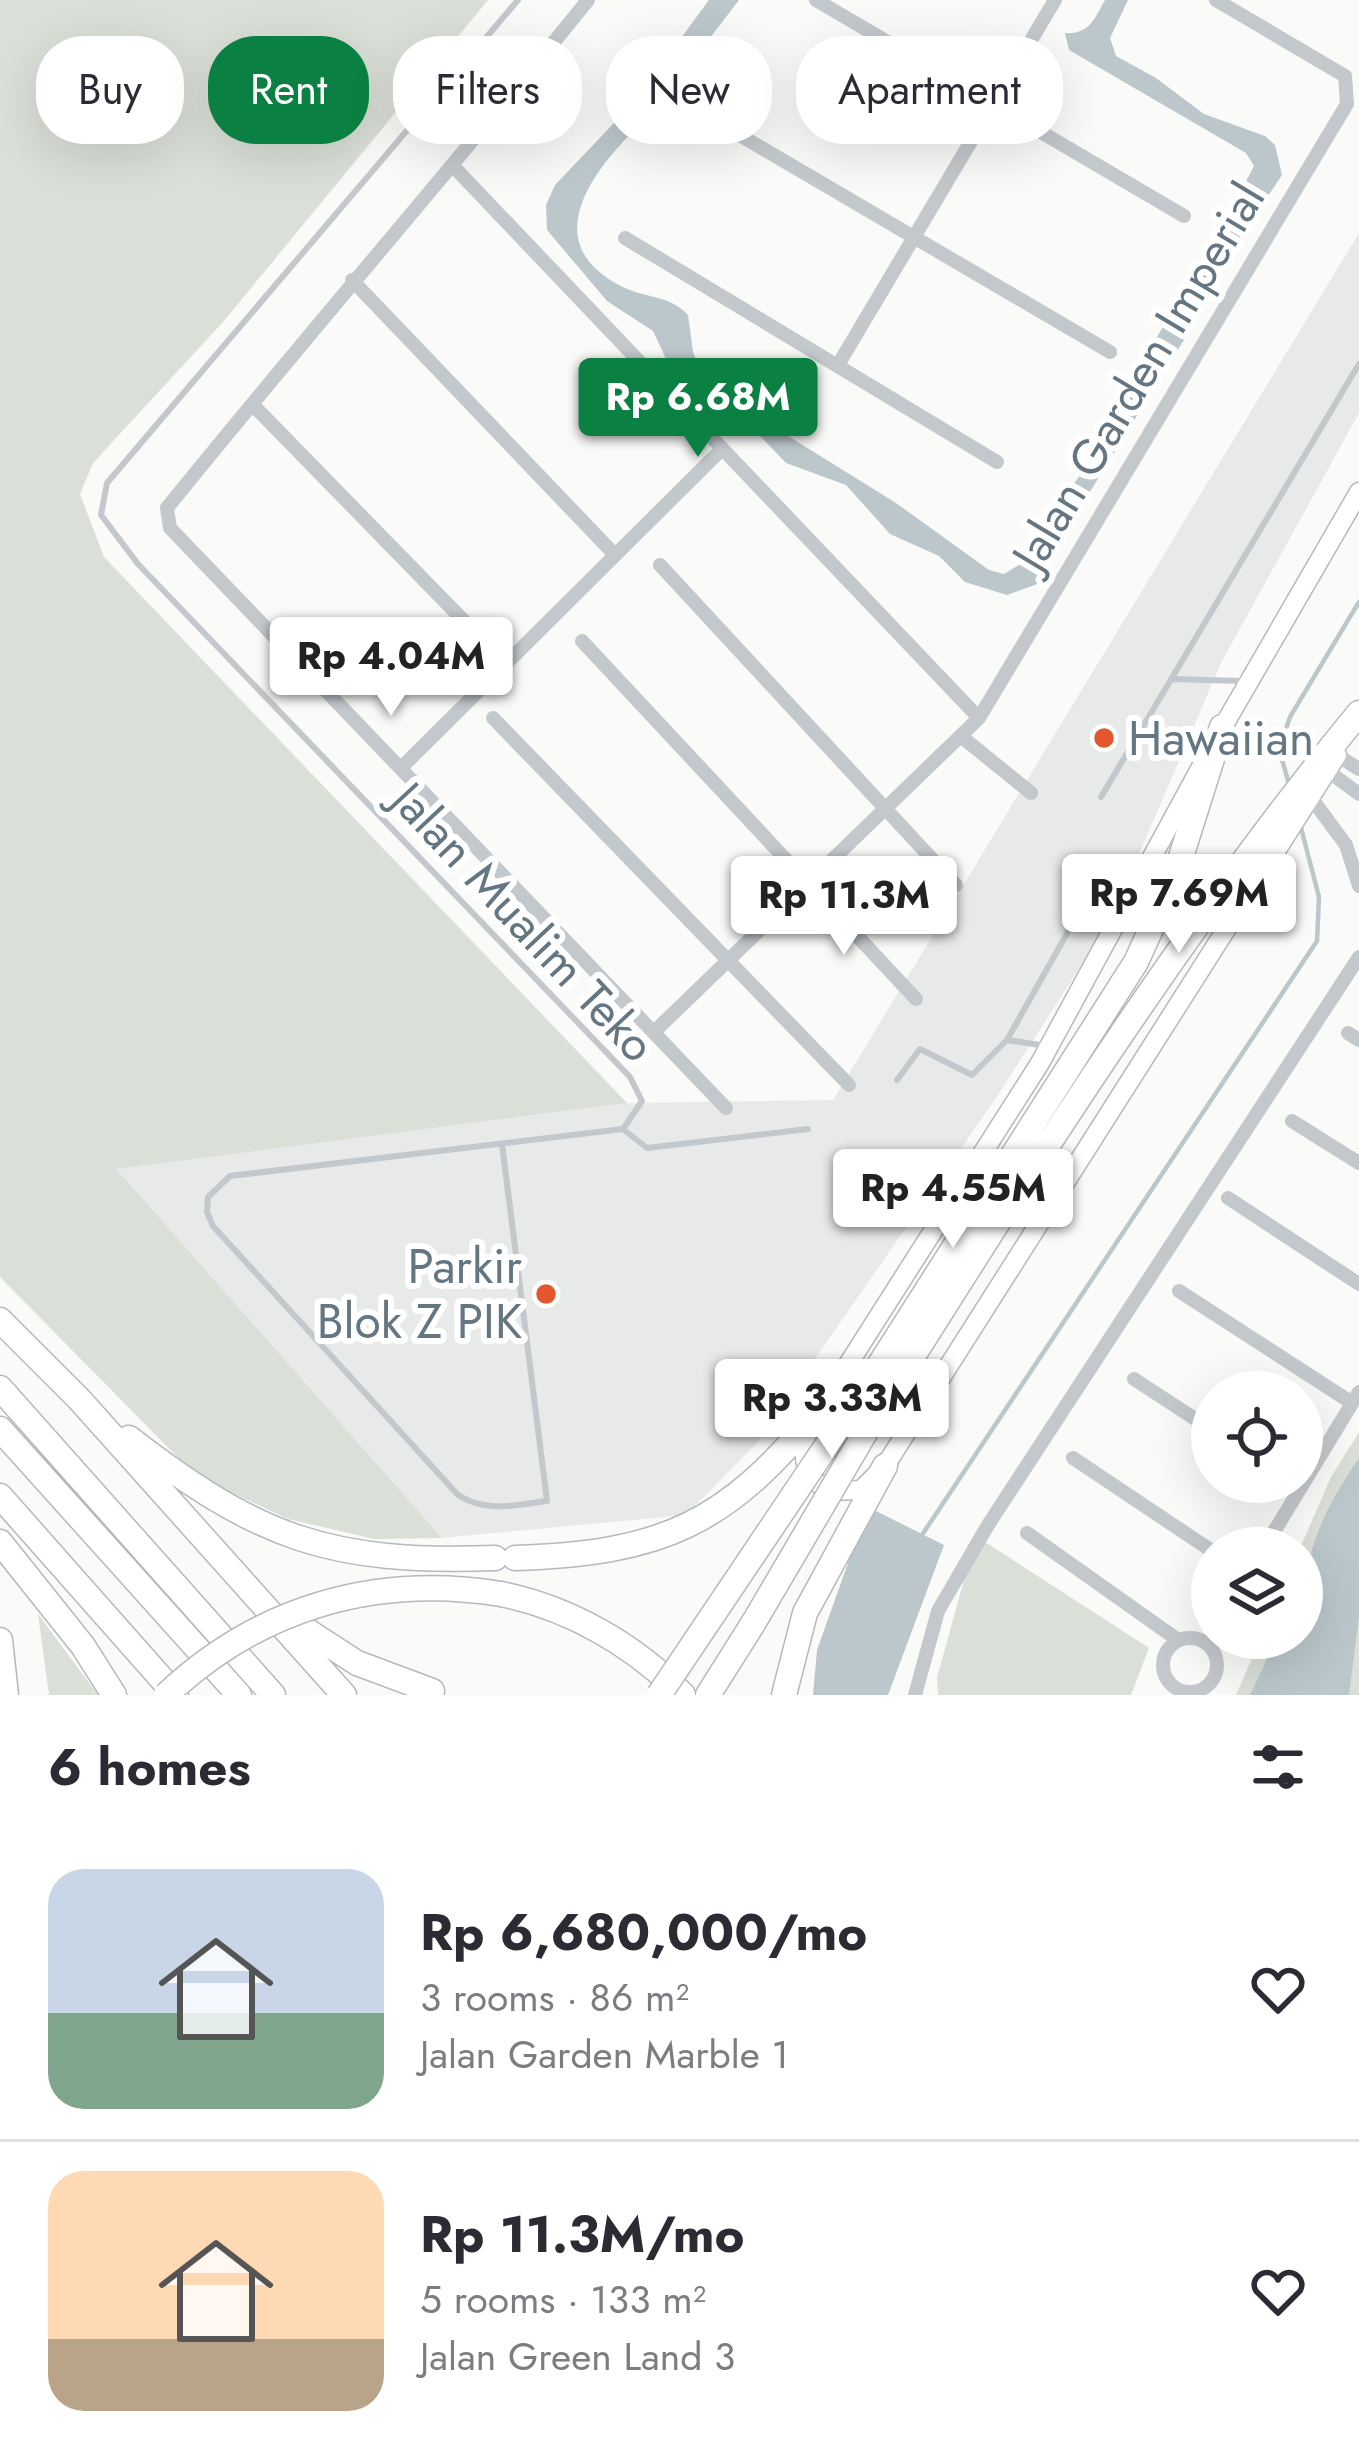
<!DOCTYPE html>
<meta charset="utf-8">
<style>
body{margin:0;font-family:Jost,sans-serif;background:#f2f2f3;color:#2b2b33;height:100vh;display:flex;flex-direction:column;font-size:45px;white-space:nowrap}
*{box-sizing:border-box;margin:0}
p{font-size:39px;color:#7c7c81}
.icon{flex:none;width:66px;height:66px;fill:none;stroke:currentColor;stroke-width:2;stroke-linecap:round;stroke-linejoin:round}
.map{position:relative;height:1695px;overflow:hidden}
.details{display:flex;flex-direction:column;background:#fff;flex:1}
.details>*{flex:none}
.top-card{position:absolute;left:36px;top:36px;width:1287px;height:108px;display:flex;gap:24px}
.fabs{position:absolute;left:1191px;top:1371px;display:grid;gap:24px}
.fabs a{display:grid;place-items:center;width:132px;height:132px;border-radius:50%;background:#fff;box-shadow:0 12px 48px #0002;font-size:60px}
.price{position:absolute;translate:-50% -102px;padding:0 27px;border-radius:12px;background:#fff;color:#222;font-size:39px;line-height:78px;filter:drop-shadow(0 3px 6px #0008)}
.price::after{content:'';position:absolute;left:50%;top:72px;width:36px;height:27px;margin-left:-18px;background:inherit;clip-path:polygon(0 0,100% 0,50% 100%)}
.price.current{background:#0b8043;color:#fff}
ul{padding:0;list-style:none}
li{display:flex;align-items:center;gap:36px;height:300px;padding:0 48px}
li+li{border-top:3px solid #e1e1e2}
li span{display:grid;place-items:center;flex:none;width:336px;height:240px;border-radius:36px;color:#555}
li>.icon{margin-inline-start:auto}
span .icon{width:144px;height:144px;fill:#fffc;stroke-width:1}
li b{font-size:51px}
h2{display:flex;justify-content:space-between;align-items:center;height:144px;padding:0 48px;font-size:51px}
.chip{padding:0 42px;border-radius:48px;background:#fff;box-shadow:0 12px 48px #0002;font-size:42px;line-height:108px}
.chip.current{background:#0b8043;color:#fff}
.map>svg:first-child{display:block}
</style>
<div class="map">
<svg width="1359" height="1695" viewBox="0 0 1359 1695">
<rect width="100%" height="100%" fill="#fafaf8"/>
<!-- built -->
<path fill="#e8e9e9" d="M1359,233v180l-138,250 -110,256 -115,179 -240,346 -70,71 -244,23 -327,-369 512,-66 206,-3z"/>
<!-- green -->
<path fill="#dadfd7" d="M0,0h488l-265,322 -130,141 -13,31 24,63 523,546 -511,66 326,369 -68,1 -86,-20 -92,-43 -196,-199z
M1359,1432v263h-123l25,-57h41l-2,-90 31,-71z
M976,1536l173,112 -18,47h-193l-1,-17z
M38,1614l60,81h-49z"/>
<!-- water -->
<path fill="#bbc7cb" d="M709,0h30l-49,64 -33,16c-7,12 -3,24 -10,35 -5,11 -18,19 -25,28 -43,47 -74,106 -1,143 24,13 48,8 67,29l5,37 13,33 190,118 93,67 15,4 23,-14 27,-50 52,-69 13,-41 30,-26 3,-28 44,-78 30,-24 2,-28 26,-50 -8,-13 -177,-103 -4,-17c24,2 30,-15 40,-33h23l-18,38 6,18 40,22 48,36 61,22 10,9 7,30 -51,76 -31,63 -130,210 -30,59 -33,12 -42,-13 -26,-26 -49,-22 -44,-49 -60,-22 -25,-26 -55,-31 -39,-45 -14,-30 -46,-30 -60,-71 -1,-25 9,-20 79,-83z
M1359,1458v158l-10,79h-99l27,-57h25c0,-77 13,-115 57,-180z
M868,1507l76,38 -56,150h-75l4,-45z"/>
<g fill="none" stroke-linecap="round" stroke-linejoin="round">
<!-- stream -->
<path stroke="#bbc7cb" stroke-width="4.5" d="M1289,784l-10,-35 11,-32 69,-115
M918,1541l399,-600 2,-44 -19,-73"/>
<defs>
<path id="secondary" d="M1217,737l142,-245
M1201,767l-161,296 -221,347c-16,31 -25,59 9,81l33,-1 24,-24 452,-711"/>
<path id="highway" d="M0,1320l79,79 265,296
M0,1388l273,307
M852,1408l284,-446 39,-86 47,-149
M872,1421c153,-242 305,-487 487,-708
M0,1429l239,266
M129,1438c129,100 201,126 366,120
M0,1496l176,199
M0,1542l83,104 31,49
M515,1558c147,-5 211,-33 304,-148
M501,1594c69,14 133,51 182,101
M286,1617l71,46 75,28
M0,1640l6,55
M708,1695l46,-73
M784,1695l21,-82 80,-147"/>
</defs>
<!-- secondary casing -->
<use href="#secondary" stroke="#b3babf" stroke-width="21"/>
<!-- highway casing -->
<use href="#highway" stroke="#b4b9bd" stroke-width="27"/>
<!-- lane -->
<path stroke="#c3c8cc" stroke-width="6" d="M518,0l-411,483 -6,32 37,49 492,513 12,24 -19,28
M1173,679l68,2
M1101,797l258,-433
M1007,1040l89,-158 41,-9
M897,1080l23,-31 52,26 35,-35 40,6
M502,1144l45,357c-32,4 -61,12 -89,-6l-245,-269 -6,-14 1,-15 22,-21 393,-47 24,19 161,-19"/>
<!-- street -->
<path stroke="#c3c8cc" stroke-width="14" d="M588,0c-138,171 -283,337 -421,508l3,20 556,580
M816,0l368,216
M678,99l432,253
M454,167l525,551
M625,238l372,224
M352,280l263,275
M838,365l217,-365
M253,405l252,258
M660,565l296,320
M582,641l334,358
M493,718l356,367
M962,737l69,56
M1337,755l22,14
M403,766l318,-316
M1328,771l31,23
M1312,799l34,46 13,41
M655,1031l324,-313 368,-614 -2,-28 -129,-76
M1348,1033l11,7
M1292,1121l67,42
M1228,1198l131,86
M1179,1291l173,112
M1134,1379l78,51
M1073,1458l139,93
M1027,1533l151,107
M1264,1548l95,-156
M1163 1665a27 27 0 1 1 54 0a27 27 0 1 1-54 0Z
M915,1695l23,-84 50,-86 371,-568"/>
<!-- secondary -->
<use href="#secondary" stroke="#fff" stroke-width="18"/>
<!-- highway -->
<use href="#highway" stroke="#fff" stroke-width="24"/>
<defs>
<path id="highway-bridge" d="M754,1622l118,-201
M166,1695c93,-88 210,-121 335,-101
M659,1695l193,-287"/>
</defs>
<!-- highway-bridge casing -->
<use href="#highway-bridge" stroke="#b4b9bd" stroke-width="27" stroke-linecap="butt"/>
<!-- highway-bridge -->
<use href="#highway-bridge" stroke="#fff" stroke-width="24"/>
</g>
<!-- markers -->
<g fill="#e4572e" stroke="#fff" stroke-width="4.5">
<circle cx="1104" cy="738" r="12"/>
<circle cx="546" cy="1294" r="12"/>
</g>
<g text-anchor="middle" stroke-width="12" stroke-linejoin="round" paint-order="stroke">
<!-- street labels -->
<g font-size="48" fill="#657683" stroke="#fff">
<text transform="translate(1138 376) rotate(-59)" y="17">Jalan Garden Imperial</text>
<text transform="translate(524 922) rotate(47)" y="17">Jalan Mualim Teko</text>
</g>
<!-- poi labels -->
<g font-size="48" fill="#657683" stroke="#fff" text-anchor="start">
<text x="1128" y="755">Hawaiian</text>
<text x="522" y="1283" text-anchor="end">Parkir<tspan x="522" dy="55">Blok Z PIK</tspan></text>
</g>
</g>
</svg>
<div class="fabs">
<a><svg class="icon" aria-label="locate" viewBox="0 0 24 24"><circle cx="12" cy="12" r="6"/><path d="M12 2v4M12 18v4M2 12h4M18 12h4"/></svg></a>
<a><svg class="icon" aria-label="layers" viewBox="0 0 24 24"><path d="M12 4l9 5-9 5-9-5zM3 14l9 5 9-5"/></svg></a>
</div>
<b class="price current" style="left:698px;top:460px">Rp 6.68M</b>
<b class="price" style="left:391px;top:719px">Rp 4.04M</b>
<b class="price" style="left:1179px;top:956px">Rp 7.69M</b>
<b class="price" style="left:844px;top:958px">Rp 11.3M</b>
<b class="price" style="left:953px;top:1251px">Rp 4.55M</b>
<b class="price" style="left:832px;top:1461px">Rp 3.33M</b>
<div class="top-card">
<a class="chip">Buy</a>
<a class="chip current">Rent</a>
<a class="chip">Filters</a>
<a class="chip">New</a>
<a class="chip">Apartment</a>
</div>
</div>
<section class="details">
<h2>6 homes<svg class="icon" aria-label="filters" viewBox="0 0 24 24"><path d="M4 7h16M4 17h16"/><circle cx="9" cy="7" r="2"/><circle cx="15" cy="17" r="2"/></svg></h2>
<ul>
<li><span style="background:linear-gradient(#c9d6e8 60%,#7fa58c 0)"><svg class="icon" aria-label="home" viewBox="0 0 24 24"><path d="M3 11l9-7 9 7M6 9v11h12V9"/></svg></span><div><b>Rp 6,680,000/mo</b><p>3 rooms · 86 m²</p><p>Jalan Garden Marble 1</p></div><svg class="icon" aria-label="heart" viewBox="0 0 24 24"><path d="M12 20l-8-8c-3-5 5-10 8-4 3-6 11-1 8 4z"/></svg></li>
<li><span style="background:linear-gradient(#ffd9b3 70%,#b9a48a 0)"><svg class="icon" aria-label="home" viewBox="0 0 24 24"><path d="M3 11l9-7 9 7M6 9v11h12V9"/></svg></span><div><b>Rp 11.3M/mo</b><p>5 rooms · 133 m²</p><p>Jalan Green Land 3</p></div><svg class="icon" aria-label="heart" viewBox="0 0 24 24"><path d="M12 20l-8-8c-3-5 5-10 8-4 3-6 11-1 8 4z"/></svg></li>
</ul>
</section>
